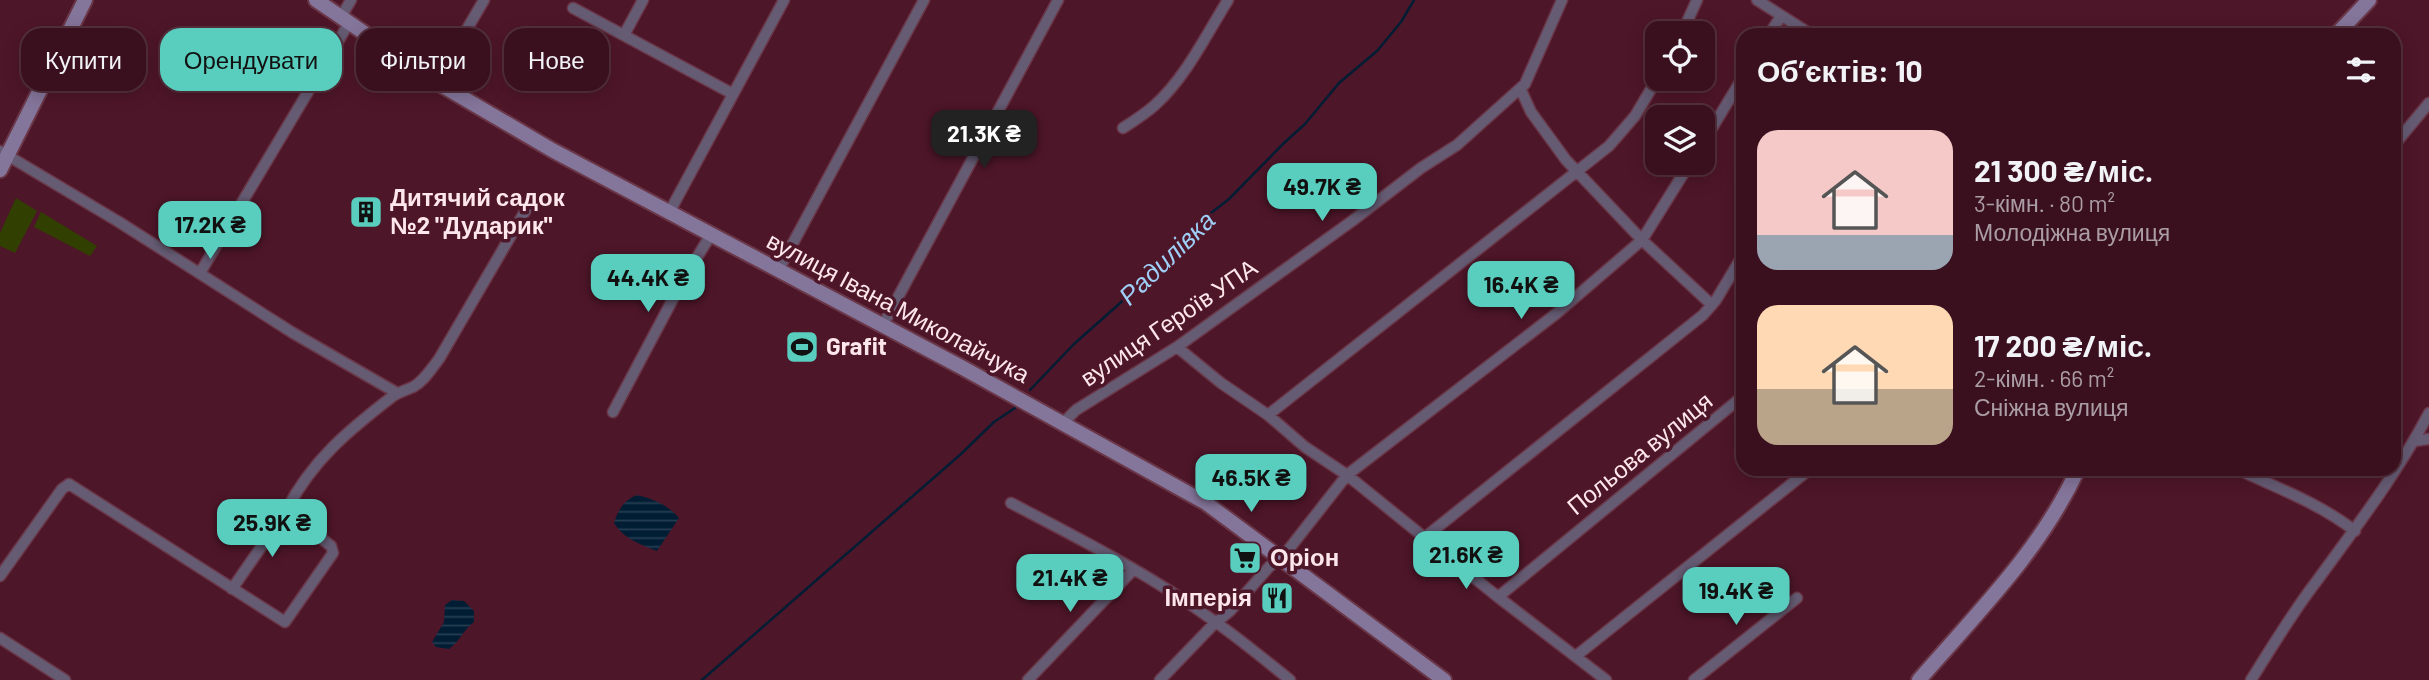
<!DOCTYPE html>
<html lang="uk">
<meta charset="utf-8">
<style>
body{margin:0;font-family:Barlow,sans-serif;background:#451e2c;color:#f1f3f6;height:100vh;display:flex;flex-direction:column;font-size:26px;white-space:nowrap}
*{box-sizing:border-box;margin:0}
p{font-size:23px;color:#ab9da4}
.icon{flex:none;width:38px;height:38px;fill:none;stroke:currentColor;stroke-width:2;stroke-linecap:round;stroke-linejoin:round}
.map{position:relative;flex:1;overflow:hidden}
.details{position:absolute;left:1736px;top:28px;width:665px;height:448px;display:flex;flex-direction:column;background:#3a101f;border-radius:21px;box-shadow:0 4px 18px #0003,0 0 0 2px #54303d}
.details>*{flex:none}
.top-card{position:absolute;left:21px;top:28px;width:665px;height:63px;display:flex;gap:14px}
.controls{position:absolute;left:1645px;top:21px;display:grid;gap:14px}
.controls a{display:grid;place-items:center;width:70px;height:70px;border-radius:14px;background:#3a101f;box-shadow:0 4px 18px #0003,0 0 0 2px #54303d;font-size:35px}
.price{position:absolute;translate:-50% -60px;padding:0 16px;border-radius:14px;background:#59cebe;color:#111;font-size:23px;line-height:46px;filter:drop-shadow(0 2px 4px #0008)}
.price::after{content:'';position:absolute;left:50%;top:42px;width:21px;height:16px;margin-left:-10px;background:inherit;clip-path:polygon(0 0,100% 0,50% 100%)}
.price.current{background:#222;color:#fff}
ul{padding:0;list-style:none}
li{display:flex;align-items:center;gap:21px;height:175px;padding:0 21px}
li span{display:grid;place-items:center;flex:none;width:196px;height:140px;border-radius:21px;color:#555}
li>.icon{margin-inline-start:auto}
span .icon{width:84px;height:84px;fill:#fffc;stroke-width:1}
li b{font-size:30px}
h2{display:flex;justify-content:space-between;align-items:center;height:84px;padding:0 21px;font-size:30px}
.tag{padding:0 24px;border-radius:21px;background:#3a101f;box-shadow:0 4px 18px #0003,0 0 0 2px #54303d;font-size:24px;line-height:63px}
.tag.current{background:#59cebe;color:#111}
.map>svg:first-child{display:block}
</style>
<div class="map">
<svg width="2429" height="680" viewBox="0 0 2429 680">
<defs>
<pattern id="water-rules" width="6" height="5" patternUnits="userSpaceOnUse" patternTransform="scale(1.75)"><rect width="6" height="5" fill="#001d34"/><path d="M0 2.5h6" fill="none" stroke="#263e52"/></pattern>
</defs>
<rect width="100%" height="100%" fill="#4e1629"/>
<!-- green -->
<path fill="#314000" d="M16,198l21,13 -22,42 -15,-7v-13z
M41,212l56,34 -7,10 -56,-29z"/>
<!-- water -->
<path fill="url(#water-rules)" d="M637,495c16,4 31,10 42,23l-22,33c-17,-7 -33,-12 -43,-28 4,-13 10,-23 23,-28z
M452,600l12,1 10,10v11c-11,8 -14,19 -25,27l-13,-2 -4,-5 12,-20 1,-17z"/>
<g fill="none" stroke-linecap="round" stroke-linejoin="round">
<!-- stream -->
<path stroke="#001d34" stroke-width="2.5" d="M1030,390l44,-46 80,-71 26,-28 15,-11 16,-21 18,-14 55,-56 21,-19 34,-41 38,-32 24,-29 13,-22
M702,680l259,-226 33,-32 21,-14"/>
<defs>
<path id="street" d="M1757,0l55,35
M573,8l160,86
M341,17l10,-17
M1682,33l15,-33
M624,35l19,-35
M1769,35l12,-19
M436,82l48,-82
M1521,90l10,22 35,48 76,80 70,65
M1123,128c11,-7 22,-14 32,-23 31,-28 51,-70 73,-105
M1703,143l40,-66
M2394,145l35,-42
M0,151l119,71 174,111 104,60
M670,211l114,-211
M779,269l145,-269
M200,273l149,-250
M883,325l175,-325
M1177,347l44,36 47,32 37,32 42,28 151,122 108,83
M613,412l70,-132 29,-47
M1268,415l341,-269 26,-30 22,-37
M1063,423l13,-13 101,-63 175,-126 69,-53 36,-23 68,-61 37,-84
M2414,441l15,-2
M2237,469c40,19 82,34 118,62
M1011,503c69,36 140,72 203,118 26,18 51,39 76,59
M1424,538l279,-223 13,-15 27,-45
M0,576l62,-87 7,-5 216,138 48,-69 -2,-7 -45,-35c26,-51 63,-81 107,-115 6,-4 13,-6 20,-9 11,-6 18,-18 26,-28l88,-151
M232,589l54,-78
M1498,597l245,-201
M0,638l65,42
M1576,656l234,-187
M1028,680l105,-110
M1160,680l52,-54 18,-15 39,-44 16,-13 62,-79 210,-162 85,-73 48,-77
M1694,680l103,-82
M2251,680c21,-33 41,-67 65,-98 40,-55 81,-108 113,-169"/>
<path id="secondary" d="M316,0l120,82 116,68 411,218 243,135 238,177
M2336,35l33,-35
M0,170l85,-170
M1919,680c58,-67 122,-130 159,-211"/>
</defs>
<!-- street casing -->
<use href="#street" stroke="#6a3748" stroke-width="13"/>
<!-- secondary casing -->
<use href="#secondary" stroke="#6a3748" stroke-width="18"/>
<!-- street -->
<use href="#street" stroke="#655b73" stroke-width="10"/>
<!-- secondary -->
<use href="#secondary" stroke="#84759a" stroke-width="14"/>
</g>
<!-- icons -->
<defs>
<symbol id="building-square" viewBox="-11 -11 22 22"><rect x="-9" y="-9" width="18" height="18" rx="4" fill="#59cebe" stroke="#4e1629"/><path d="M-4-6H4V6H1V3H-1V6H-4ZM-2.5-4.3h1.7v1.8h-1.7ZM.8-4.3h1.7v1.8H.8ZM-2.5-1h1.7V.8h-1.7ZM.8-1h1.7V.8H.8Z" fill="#111"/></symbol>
<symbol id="stadium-square" viewBox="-11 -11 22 22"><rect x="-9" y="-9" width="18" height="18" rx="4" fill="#59cebe" stroke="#4e1629"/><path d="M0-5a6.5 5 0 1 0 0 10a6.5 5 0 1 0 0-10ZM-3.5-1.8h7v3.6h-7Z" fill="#111"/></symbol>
<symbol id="supermarket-square" viewBox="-11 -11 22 22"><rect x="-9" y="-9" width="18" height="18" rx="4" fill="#59cebe" stroke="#4e1629"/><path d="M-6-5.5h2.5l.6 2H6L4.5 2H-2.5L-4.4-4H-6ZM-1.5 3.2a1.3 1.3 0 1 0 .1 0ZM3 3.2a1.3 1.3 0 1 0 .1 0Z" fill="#111"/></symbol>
<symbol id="restaurant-square" viewBox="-11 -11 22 22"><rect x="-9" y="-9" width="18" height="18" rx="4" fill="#59cebe" stroke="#4e1629"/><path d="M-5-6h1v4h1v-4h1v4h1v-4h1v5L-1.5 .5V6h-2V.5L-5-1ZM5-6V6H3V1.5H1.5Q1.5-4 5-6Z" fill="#111"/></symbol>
</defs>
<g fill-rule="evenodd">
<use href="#building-square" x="347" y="193" width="38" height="38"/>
<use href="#stadium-square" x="783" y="328" width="38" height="38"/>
<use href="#supermarket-square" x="1226" y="539" width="38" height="38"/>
<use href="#restaurant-square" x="1258" y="579" width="38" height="38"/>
</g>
<g text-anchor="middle" stroke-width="7" stroke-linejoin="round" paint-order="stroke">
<!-- poi labels -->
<g font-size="24" font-weight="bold" fill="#fee7ec" stroke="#4e1629" text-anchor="start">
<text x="390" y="206">Дитячий садок<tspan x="390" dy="28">№2 "Дударик"</tspan></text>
<text x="826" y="355">Grafit</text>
<text x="1270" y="566">Оріон</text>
<text x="1252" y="606" text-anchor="end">Імперія</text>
</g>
<!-- street labels -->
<g font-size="24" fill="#fee7ec" stroke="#4e1629">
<text transform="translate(898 308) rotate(28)" y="8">вулиця Івана Миколайчука</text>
<text transform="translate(1169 323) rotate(-34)" y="8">вулиця Героїв УПА</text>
<text transform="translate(1640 454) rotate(-39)" y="8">Польова вулиця</text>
</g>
<!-- water labels -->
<g font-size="26" font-style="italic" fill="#9fcff7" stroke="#4e1629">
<text transform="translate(1167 258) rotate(-44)" y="9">Радилівка</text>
</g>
</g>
</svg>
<div class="controls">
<a><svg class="icon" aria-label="locate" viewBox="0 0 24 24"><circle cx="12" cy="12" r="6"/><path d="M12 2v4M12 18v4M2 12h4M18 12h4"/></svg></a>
<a><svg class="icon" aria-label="layers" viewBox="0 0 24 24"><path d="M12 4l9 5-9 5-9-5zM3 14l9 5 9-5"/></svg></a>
</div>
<b class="price current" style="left:984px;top:170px">21.3K ₴</b>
<b class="price" style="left:1322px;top:223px">49.7K ₴</b>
<b class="price" style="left:210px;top:261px">17.2K ₴</b>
<b class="price" style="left:648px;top:314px">44.4K ₴</b>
<b class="price" style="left:1521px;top:321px">16.4K ₴</b>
<b class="price" style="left:1251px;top:514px">46.5K ₴</b>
<b class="price" style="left:272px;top:559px">25.9K ₴</b>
<b class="price" style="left:1466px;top:591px">21.6K ₴</b>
<b class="price" style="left:1070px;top:614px">21.4K ₴</b>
<b class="price" style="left:1736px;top:627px">19.4K ₴</b>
<div class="top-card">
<a class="tag">Купити</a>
<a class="tag current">Орендувати</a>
<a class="tag">Фільтри</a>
<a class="tag">Нове</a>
</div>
<section class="details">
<h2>Об’єктів: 10<svg class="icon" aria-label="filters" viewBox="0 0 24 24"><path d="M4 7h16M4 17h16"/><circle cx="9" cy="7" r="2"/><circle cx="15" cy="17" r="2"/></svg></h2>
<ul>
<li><span style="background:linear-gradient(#f6c9c9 75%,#9aa5b1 0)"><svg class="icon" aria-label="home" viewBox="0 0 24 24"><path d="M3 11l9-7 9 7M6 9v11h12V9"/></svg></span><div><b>21 300 ₴/міс.</b><p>3-кімн. · 80 m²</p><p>Молодіжна вулиця</p></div></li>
<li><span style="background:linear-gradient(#ffd9b3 60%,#b9a48a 0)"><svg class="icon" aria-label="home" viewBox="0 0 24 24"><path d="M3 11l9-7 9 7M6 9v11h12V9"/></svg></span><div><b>17 200 ₴/міс.</b><p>2-кімн. · 66 m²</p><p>Сніжна вулиця</p></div></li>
</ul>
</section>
</div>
